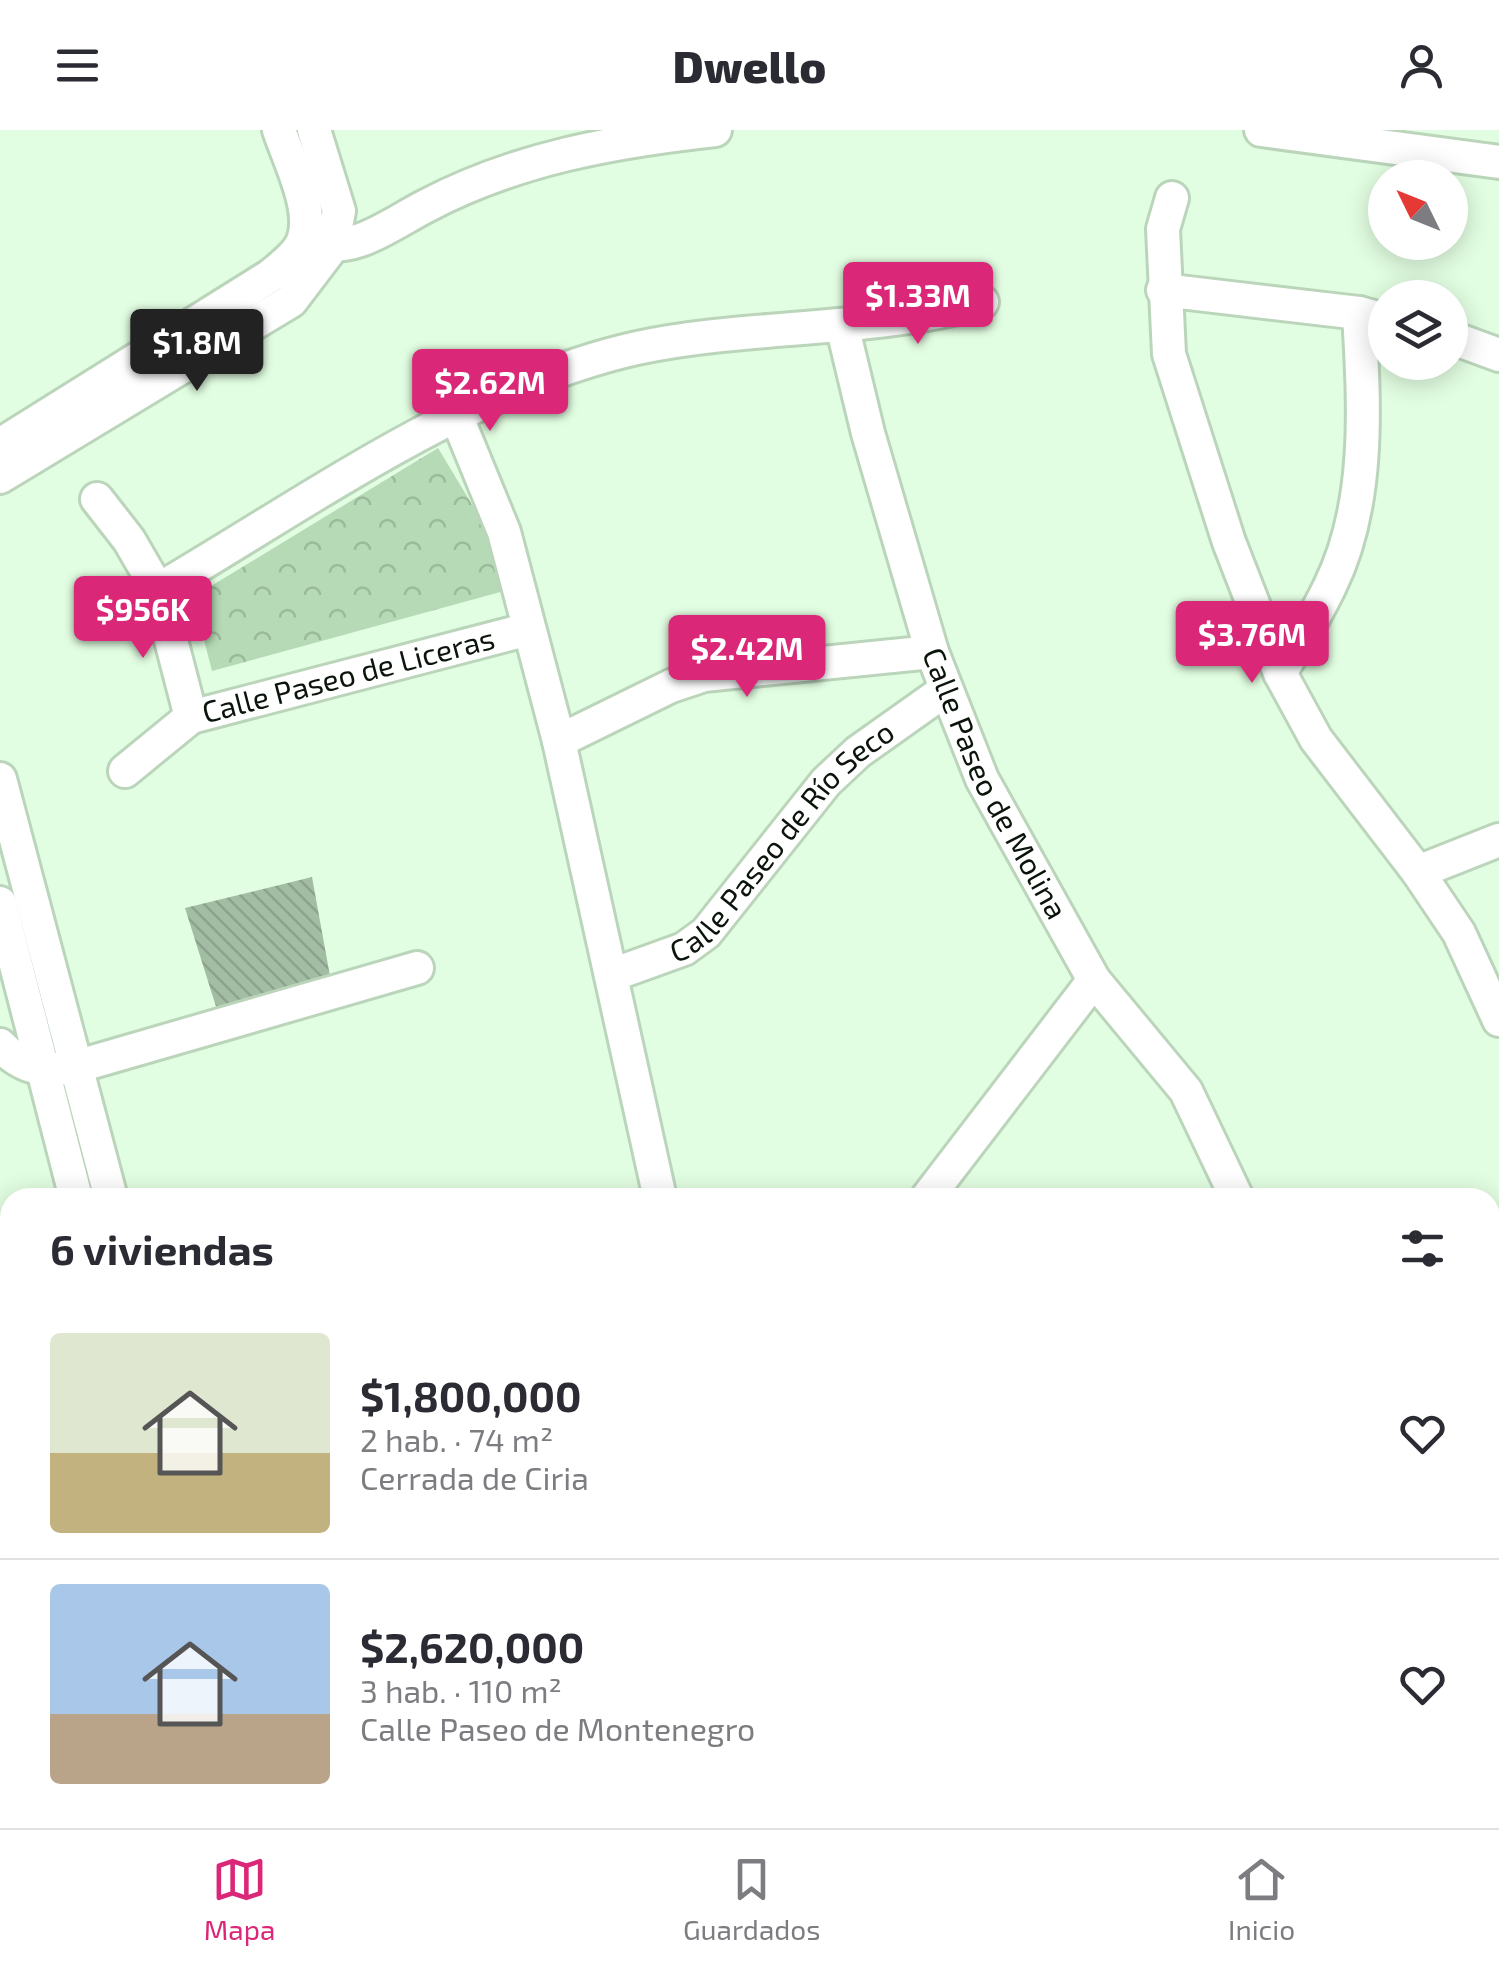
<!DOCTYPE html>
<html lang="es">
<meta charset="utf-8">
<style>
body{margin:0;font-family:"Exo 2",sans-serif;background:#f2f2f3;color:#2b2b33;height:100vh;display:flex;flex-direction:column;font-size:38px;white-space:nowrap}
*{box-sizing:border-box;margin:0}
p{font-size:32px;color:#7c7c81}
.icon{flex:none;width:55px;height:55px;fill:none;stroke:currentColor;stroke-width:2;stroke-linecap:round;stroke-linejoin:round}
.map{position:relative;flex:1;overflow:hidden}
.details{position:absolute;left:0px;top:1058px;width:1500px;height:642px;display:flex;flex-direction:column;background:#fff;border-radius:30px 30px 0 0;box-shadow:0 5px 25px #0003}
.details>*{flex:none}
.needle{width:65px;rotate:313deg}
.controls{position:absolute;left:1368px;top:30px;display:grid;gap:20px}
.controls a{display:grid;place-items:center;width:100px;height:100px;border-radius:50%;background:#fff;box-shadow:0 5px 25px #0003;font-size:50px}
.price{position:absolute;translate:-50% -85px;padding:0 22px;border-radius:10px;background:#db2777;color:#fff;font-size:32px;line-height:65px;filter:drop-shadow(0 2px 5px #0008)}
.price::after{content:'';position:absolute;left:50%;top:60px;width:30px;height:22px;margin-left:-15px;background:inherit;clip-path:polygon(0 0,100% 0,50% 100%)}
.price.active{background:#222;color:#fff}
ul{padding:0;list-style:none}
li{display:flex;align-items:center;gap:30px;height:250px;padding:0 50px}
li+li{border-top:2px solid #e1e1e2}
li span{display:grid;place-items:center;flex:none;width:280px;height:200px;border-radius:10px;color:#555}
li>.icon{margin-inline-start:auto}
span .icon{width:120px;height:120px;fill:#fffc;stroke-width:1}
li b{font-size:42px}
h2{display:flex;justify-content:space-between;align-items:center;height:120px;padding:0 50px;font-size:42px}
header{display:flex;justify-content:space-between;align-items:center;height:130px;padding:0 50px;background:#fff;font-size:45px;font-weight:800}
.tabs{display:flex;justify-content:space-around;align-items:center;height:140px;border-top:2px solid #e1e1e2;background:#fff;font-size:28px;color:#7c7c81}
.tabs a{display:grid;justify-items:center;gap:5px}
.tabs .active{color:#db2777}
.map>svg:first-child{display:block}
</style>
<header><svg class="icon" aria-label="menu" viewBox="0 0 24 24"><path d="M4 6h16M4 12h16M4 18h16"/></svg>Dwello<svg class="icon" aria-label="person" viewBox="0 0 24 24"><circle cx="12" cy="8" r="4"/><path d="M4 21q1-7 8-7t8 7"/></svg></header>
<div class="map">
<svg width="1499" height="1698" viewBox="0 0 1499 1698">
<defs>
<pattern id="park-crowns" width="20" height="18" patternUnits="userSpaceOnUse" patternTransform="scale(2.5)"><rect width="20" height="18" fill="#b5dab5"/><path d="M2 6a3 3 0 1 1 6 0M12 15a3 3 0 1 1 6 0" fill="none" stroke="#9aba9a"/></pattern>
<pattern id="building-back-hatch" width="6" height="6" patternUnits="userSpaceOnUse" patternTransform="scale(2.5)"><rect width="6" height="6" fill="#a3bda4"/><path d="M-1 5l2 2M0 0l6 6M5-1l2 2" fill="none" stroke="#8ba28c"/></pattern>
</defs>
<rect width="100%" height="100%" fill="#e2fee2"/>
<!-- park -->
<path fill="url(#park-crowns)" d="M438,318l50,83 16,60 -292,80 -19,-74z"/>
<!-- building -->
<path fill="url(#building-back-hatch)" d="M312,747l18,99 -112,37 -33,-105z
M71,1690h117l2,8h-147z"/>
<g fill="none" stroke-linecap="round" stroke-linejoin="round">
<defs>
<g id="minor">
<path d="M1261,0l238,32"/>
<path d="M1172,68l-9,31 6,125 60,188 51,131 36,66 102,133 41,61 40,87"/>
<path d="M313,113c44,10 76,-18 113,-37 91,-48 189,-65 289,-76"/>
<path d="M1163,160l196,23 26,7"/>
<path id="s1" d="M842,195l26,108 64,219 50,127 112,201 92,111 51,107"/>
<path d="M1450,207l49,18"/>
<path d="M456,285l48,117 55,209 101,457"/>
<path d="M0,315l270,-169c11,-9 28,-21 33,-35 12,-31 -14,-81 -24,-111"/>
<path d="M0,347l291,-176 41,-54 7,-36 -25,-81"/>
<path d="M97,369l32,41 29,50 33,127"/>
<path d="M158,460c147,-86 312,-205 479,-242 113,-24 232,-15 345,-46"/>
<path d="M1280,543c17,-28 36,-57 50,-87 41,-83 34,-184 29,-273"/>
<path d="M559,611l112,-55 33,-11 228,-23"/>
<path id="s2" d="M125,641l66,-54 338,-88"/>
<path d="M0,649l111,419"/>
<path d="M1418,742l81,-32"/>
<path d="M0,773l76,295"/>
<path id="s3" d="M612,845l72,-26 22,-16 120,-151 32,-30 86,-61"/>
<path d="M0,915c23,24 44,27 75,22l342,-99"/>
<path d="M927,1068l167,-218"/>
<path d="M1490,1476c9,17 9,32 0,50"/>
<path d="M0,1506l10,42"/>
<path d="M831,1690l8,8"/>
<path d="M1141,1692v6"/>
<path d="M1047,1698l4,-8"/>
<path d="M1091,1698l4,-8"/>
</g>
<path id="major" d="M0,1459l10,-2
M0,1498l10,-2
M223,1690l2,8
M265,1690l2,8"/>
</defs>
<!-- minor casing -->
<use href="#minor" stroke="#bbd5bb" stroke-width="38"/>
<!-- major casing -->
<use href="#major" stroke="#fff" stroke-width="45"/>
<!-- minor -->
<use href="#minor" stroke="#fff" stroke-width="32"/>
<!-- major -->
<use href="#major" stroke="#d0c0fb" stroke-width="40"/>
</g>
<g text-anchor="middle" stroke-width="8" stroke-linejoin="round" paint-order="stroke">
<!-- street labels -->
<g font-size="30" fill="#0b140b" stroke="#fff">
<text dy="10" stroke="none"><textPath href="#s2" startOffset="248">Calle Paseo de Liceras</textPath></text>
<text dy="10" stroke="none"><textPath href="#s1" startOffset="485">Calle Paseo de Molina</textPath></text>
<text dy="10" stroke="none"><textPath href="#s3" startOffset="222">Calle Paseo de Río Seco</textPath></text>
</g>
</g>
</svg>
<div class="controls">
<a><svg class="needle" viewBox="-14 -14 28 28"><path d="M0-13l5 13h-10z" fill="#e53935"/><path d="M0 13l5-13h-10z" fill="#7c7c81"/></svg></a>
<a><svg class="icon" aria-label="layers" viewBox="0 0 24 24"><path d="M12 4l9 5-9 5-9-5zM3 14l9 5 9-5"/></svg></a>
</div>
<b class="price" style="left:918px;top:217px">$1.33M</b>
<b class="price active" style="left:197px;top:264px">$1.8M</b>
<b class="price" style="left:490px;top:304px">$2.62M</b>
<b class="price" style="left:143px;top:531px">$956K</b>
<b class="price" style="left:1252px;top:556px">$3.76M</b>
<b class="price" style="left:747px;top:570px">$2.42M</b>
<section class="details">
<h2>6 viviendas<svg class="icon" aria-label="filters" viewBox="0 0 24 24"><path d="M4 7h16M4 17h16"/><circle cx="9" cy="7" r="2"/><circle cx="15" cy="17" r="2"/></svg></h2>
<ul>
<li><span style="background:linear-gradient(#dfe7d0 60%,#c2b280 0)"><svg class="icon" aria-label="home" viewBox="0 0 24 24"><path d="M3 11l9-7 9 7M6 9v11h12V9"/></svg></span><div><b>$1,800,000</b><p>2 hab. · 74 m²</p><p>Cerrada de Ciria</p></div><svg class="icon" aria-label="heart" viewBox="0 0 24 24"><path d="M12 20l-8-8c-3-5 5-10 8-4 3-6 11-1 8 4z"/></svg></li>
<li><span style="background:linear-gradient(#a9c7e8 65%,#b9a48a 0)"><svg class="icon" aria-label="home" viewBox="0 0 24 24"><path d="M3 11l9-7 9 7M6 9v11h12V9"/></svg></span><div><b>$2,620,000</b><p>3 hab. · 110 m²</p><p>Calle Paseo de Montenegro</p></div><svg class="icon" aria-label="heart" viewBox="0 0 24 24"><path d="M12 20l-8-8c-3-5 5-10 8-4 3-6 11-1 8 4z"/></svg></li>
</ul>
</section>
</div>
<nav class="tabs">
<a class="active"><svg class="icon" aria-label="map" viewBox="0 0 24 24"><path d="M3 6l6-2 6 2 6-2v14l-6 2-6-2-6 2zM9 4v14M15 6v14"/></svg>Mapa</a>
<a><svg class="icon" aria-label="saved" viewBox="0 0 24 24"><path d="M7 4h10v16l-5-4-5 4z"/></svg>Guardados</a>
<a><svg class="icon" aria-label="home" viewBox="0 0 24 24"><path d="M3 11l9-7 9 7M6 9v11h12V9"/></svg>Inicio</a>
</nav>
